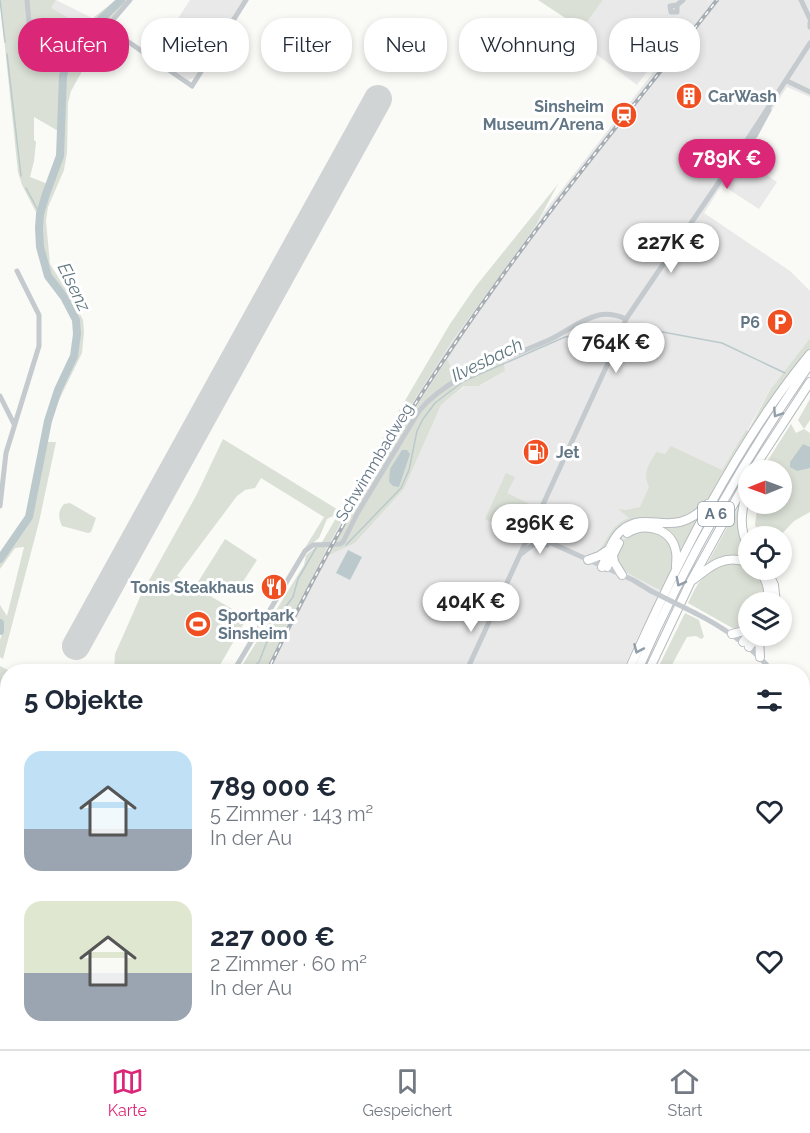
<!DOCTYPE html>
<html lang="de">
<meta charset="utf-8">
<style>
body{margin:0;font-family:Raleway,sans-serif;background:#f6f6f7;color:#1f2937;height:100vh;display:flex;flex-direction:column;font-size:22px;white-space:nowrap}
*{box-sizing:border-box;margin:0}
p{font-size:20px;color:#747a83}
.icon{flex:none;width:33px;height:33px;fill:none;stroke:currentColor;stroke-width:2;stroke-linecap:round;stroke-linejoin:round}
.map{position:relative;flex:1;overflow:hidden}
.drawer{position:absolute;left:0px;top:664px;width:810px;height:386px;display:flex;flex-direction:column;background:#fff;border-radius:24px 24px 0 0;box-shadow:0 3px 9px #0003}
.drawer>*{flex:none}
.guide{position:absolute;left:18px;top:18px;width:774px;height:54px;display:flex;gap:12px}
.needle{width:39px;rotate:269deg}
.fabs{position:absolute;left:738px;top:460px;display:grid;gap:12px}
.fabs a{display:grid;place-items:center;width:54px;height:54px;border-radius:50%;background:#fff;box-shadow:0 3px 9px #0003;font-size:30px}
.price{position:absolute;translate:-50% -51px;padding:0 14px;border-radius:21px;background:#fff;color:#222;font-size:20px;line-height:39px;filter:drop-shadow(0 2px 3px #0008)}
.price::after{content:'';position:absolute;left:50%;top:36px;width:18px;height:14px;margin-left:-9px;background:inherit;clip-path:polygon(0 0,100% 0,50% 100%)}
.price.active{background:#db2777;color:#fff}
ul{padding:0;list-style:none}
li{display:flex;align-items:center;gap:18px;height:150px;padding:0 24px}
li span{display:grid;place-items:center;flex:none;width:168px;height:120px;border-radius:18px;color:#555}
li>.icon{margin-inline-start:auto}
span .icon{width:72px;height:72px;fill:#fffc;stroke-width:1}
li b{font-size:26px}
h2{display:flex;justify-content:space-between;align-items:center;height:72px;padding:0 24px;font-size:26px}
.chip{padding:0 21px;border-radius:24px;background:#fff;box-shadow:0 3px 9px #0003;font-size:21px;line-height:54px}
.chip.active{background:#db2777;color:#fff}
.dock{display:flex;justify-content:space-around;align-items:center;height:84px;border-top:2px solid #e0e1e3;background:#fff;font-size:16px;color:#747a83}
.dock a{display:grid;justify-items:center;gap:3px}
.dock .active{color:#db2777}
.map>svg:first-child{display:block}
</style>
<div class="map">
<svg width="810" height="1049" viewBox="0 0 810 1049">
<rect width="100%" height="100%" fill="#fafaf7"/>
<!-- built -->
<path fill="#e8e9e8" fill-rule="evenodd" d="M56,0l38,19 -5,10 -39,-21z
M190,0h54l-50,78 -6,2 -34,-24z
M603,0h106l-3,4 4,-4h100v97l-23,-10 -46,71 36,24 -18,27 -37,-24 -18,28 86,58 20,20v47l-40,52 -17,30 -114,215 -17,37h-356l63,-128 74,-127 50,-77 82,-113 9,-15 158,-202 -47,59 -4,-3 -14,19 -45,-34 -5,7 -15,-10 10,-19zM446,360l11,20 48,-9 -25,15h-15l-24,19 -37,84 -49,54 -27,12 57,-100z
M111,1042l326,1 -1,6h-328z"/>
<!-- green -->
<path fill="#dae0d6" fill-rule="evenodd" d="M0,0h56l-5,8 37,21 6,-12 22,-17h14l-23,27 -36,64 -3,12 -1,49 -3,18 -16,37 -2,14 4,43 26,42 7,14 1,12 -2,21 -27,55 -9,34h10l-17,80 -36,137 -3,-2v-17l4,-13h-4v-22l7,11 17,-69 -9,1 -15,21v-14l26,-38 6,-22 17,-87 25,-52 2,-23 -1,-12 -12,-23 -16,-22 -6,-21 -4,-41 -15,-29 -4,-13zM34,117l26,15 -2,22 -10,30 -18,-7 4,-16 2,-19 -2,-2z
M538,0h65l-21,29z
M558,184l-23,43 -82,113 -69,107 -55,97 -63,128h-28l66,-107 2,-10 16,-13 17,-29 -12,6 -8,19 -16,13 21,-34 -63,-39 -6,10 -10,2 -8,6 -60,80 70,42 -31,54h-102l1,-18 26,-59 56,-101 26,-55 117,72 110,-187 26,-38z
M810,338v11l-27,33 -27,39 -51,84 -23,16 -39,-2 -18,4 -8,5 -13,22 -9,5c14,-14 13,-29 34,-37l-11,-9 8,1 14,-3 9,-20c-7,-16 0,-21 7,-35l9,2 6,-8 51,24 24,-40 2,1 22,-41z
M447,359l10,21 46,-21 2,12 -26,15h-15l-23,19 -37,84 -49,54 -28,13 58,-101z
M810,399v21l-6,9 6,4v79l-16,9 -15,16h-20l-4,-13 3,-20h24v-33h-21l30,-47 5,9 8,-4 -6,-9z
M506,473l9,4 -8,16 29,14 -15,31 -36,-19z
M70,503l26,15 -5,14 -3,1 -26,-7c-4,-9 -4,-15 2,-22z
M740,504l8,56 -41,4z
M701,515l-23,43 -19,-30 1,-2z
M636,530l26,3 11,16v20l-12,21c-9,-4 -33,-16 -40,-22 -15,-13 5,-32 15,-38z
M225,539l32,21 -20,31 -16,-10 -7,11 -16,-10z
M725,562l23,2v6h9l8,16 -1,17h-16v25l-12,2 -48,-27c11,-23 15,-29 37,-41z
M685,613l14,7 5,17 -3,2 -5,-3 -9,1 -19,35h-12z
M0,666l12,6h-4l-1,78 -7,18z
M810,916v126l-8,-4 1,-119z"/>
<!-- water -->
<path fill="#bbc9cc" d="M803,444l7,3v21l-13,3 -7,-4v-5z
M402,450h5l3,4 -11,33 -6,-1 -4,-4 1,-13z
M348,550l14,7 -12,23 -14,-7z"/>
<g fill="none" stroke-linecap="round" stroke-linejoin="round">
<!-- stream -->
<path stroke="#bbc9cc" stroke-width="1.5" d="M0,0l5,42
M7,54l14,122
M26,188l14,26
M623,329l18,-1 81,15 63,30
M346,545l55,-57 8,-18 8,-39 6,-12 12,-16 13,-10 16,-12 101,-44 53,-7
M282,615l8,1
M248,672l11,-10 16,-41 18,-24 5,-18 18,-31
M600,1042l2,7
M34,1049l1,-7"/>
<!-- river -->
<path stroke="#bbc9cc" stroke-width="8" d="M0,559l29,-42 19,-96 10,-31 16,-34 3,-22 -1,-14 -12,-23 -16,-21 -8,-29 -1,-19 1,-14 6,-20 14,-38 3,-80 5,-18 16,-16 10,-16 27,-26
M0,623v8"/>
<!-- runway -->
<path stroke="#d0d4d5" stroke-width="28" d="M76,646l302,-547"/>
<!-- minor-tunnel -->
<path stroke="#d4d9da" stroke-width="5" stroke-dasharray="5 2.5" stroke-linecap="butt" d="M0,801v2"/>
<defs>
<path id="highway" d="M752,471l58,-89
M748,484c-5,22 -11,41 0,62
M627,533c18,-11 45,-5 49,19 1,5 0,10 0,15
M613,555l1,7 8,13
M588,560l11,-4 9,-6
M602,567c5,-12 10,-29 20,-37 28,-22 50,12 86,-26
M607,567l12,-24
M759,570c8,10 11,20 9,33
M767,570l7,15 2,18
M693,580c17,-14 33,-27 55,-17
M732,634l16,-4
M759,636l1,21
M743,642l5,-7
M749,647l9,-11
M628,672c48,-107 107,-227 182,-318
M637,672c47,-108 106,-211 173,-308
M648,672l42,-89 58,-105
M505,1049l1,-7
M513,1049l2,-7
M524,1049l1,-7"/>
</defs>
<!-- highway casing -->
<use href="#highway" stroke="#b6bbbf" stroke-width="10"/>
<!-- minor -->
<path stroke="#c5cace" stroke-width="5" d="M27,0l4,45
M130,0l-23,27 85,59 54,-86
M801,0l9,19
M677,5v7h-6l-1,-6 7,-1 6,-5
M810,23v4
M787,81l23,11
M748,141l7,-5 14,-26
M0,396l14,28
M0,506l6,-53 33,-107v-31l-22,-44
M529,533l104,47 18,11
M521,554l13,-10 13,1
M695,613c30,15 56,33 78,59
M233,672l72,-121 8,-6 27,-1 3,-2 15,-30 61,-101c33,-40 89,-51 134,-73 15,-8 29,-19 46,-23 10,-2 18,0 27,4
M466,672l142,-309 18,-44 114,-168 70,-108
M802,732l6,27 2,65
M0,905l2,-2 6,3
M0,1023l8,-6
M37,1049l1,-7
M177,1049l6,-7"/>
<!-- highway -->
<use href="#highway" stroke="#fff" stroke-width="8"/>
<defs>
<path id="rail" d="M267,672c66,-138 143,-269 233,-393 69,-96 144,-186 217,-279
M110,1049l2,-7"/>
</defs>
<!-- rail casing -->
<use href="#rail" stroke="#a6adb3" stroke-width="4"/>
<!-- rail -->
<use href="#rail" stroke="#fff" stroke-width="1.5" stroke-dasharray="4.5" stroke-linecap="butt"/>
<!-- minor-bridge -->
<path stroke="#c5cace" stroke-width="5" d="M651,591l44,22"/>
</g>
<!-- one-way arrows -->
<defs><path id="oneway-chevron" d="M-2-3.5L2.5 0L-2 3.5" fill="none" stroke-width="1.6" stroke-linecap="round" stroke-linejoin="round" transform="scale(1.5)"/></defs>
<g stroke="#929faa">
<use href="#oneway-chevron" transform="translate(777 413) rotate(123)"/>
<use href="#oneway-chevron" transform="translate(680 582) rotate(118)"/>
<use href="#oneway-chevron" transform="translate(638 649) rotate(114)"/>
</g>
<!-- icons -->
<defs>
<symbol id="building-disc" viewBox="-11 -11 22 22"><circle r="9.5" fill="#f04f21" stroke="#fff"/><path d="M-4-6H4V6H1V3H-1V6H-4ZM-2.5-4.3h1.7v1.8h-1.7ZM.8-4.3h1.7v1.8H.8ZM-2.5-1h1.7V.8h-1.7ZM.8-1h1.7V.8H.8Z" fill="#fff"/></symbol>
<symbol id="station-disc" viewBox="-11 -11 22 22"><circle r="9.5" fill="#f04f21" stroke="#fff"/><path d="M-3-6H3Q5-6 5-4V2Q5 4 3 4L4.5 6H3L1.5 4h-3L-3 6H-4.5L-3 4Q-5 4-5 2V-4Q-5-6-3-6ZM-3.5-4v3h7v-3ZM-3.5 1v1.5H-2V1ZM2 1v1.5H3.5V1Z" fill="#fff"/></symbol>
<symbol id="parking-disc" viewBox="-11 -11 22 22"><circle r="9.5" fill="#f04f21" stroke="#fff"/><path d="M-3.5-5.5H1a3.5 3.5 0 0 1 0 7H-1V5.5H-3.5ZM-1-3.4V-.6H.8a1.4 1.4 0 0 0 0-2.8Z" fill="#fff"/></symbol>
<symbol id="fuel-disc" viewBox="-11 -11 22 22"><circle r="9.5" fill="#f04f21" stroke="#fff"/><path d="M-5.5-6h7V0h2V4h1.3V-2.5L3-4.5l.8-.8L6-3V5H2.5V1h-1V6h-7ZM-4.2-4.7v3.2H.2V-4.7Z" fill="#fff"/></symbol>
<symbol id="restaurant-disc" viewBox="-11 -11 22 22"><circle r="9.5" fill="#f04f21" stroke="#fff"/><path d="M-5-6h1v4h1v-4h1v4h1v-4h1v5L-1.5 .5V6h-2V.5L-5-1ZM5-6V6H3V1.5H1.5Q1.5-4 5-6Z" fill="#fff"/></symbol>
<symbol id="stadium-disc" viewBox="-11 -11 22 22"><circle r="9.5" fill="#f04f21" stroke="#fff"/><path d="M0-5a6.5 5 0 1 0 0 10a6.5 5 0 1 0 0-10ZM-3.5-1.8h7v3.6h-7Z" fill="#fff"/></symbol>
</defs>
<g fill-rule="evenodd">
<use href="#building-disc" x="674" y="81" width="30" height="30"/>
<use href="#station-disc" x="609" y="100" width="30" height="30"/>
<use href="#parking-disc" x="765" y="307" width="30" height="30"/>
<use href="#fuel-disc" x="521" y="437" width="30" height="30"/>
<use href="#restaurant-disc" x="259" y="572" width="30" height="30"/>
<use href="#stadium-disc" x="183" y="609" width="30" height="30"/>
</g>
<g text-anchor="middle" stroke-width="6" stroke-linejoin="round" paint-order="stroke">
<!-- shield labels -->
<rect fill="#fff" stroke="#929faa" stroke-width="1.5" x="698" y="502" width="36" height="24" rx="4.5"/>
<g font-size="15" font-weight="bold" fill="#637685">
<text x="716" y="519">A 6</text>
</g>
<!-- poi labels -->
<g font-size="16" font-weight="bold" fill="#637685" stroke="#fff" text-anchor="start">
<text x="708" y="102">CarWash</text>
<text x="604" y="112" text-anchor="end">Sinsheim<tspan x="604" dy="18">Museum/Arena</tspan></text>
<text x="760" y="328" text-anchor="end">P6</text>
<text x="556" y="458">Jet</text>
<text x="254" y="593" text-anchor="end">Tonis Steakhaus</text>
<text x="218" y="621">Sportpark<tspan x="218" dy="18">Sinsheim</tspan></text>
</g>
<!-- street labels -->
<g font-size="16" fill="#637685" stroke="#fff">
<text transform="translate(374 462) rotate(-59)" y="6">Schwimmbadweg</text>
</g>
<!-- water labels -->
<g font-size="18" font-style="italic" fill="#5e767e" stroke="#fff">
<text transform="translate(74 287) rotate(64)" y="6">Elsenz</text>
<text transform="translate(487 360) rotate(-26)" y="6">Ilvesbach</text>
</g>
</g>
</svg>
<div class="fabs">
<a><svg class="needle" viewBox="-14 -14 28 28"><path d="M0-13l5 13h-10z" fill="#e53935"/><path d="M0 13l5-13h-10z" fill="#747a83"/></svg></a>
<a><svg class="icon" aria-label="locate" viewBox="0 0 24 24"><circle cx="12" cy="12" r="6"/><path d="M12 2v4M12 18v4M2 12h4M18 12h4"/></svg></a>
<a><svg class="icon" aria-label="layers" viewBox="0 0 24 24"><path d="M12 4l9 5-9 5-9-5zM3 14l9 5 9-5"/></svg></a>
</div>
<b class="price active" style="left:727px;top:190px">789K €</b>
<b class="price" style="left:671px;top:274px">227K €</b>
<b class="price" style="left:616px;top:374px">764K €</b>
<b class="price" style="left:540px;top:555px">296K €</b>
<b class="price" style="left:471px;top:633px">404K €</b>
<div class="guide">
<a class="chip active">Kaufen</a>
<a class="chip">Mieten</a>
<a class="chip">Filter</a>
<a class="chip">Neu</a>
<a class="chip">Wohnung</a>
<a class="chip">Haus</a>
</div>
<section class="drawer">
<h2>5 Objekte<svg class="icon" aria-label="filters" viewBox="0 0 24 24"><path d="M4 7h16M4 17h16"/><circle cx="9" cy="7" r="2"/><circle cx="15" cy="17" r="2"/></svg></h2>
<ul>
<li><span style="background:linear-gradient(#bfe0f5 65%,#9aa5b1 0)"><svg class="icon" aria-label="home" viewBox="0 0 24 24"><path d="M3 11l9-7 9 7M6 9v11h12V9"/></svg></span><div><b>789 000 €</b><p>5 Zimmer · 143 m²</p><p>In der Au</p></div><svg class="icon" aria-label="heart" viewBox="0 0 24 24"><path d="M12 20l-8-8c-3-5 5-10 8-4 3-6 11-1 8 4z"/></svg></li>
<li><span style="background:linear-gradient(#dfe7d0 60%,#9aa5b1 0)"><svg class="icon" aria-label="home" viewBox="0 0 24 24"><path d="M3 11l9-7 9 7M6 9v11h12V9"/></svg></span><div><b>227 000 €</b><p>2 Zimmer · 60 m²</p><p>In der Au</p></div><svg class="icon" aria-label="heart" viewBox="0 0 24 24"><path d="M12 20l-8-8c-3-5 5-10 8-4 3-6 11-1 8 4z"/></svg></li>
</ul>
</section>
</div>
<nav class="dock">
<a class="active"><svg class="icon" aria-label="map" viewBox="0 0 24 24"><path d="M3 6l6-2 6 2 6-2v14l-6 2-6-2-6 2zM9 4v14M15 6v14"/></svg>Karte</a>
<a><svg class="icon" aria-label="saved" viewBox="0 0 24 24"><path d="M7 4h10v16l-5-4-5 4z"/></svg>Gespeichert</a>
<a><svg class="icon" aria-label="home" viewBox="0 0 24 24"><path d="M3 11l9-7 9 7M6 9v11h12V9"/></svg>Start</a>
</nav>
